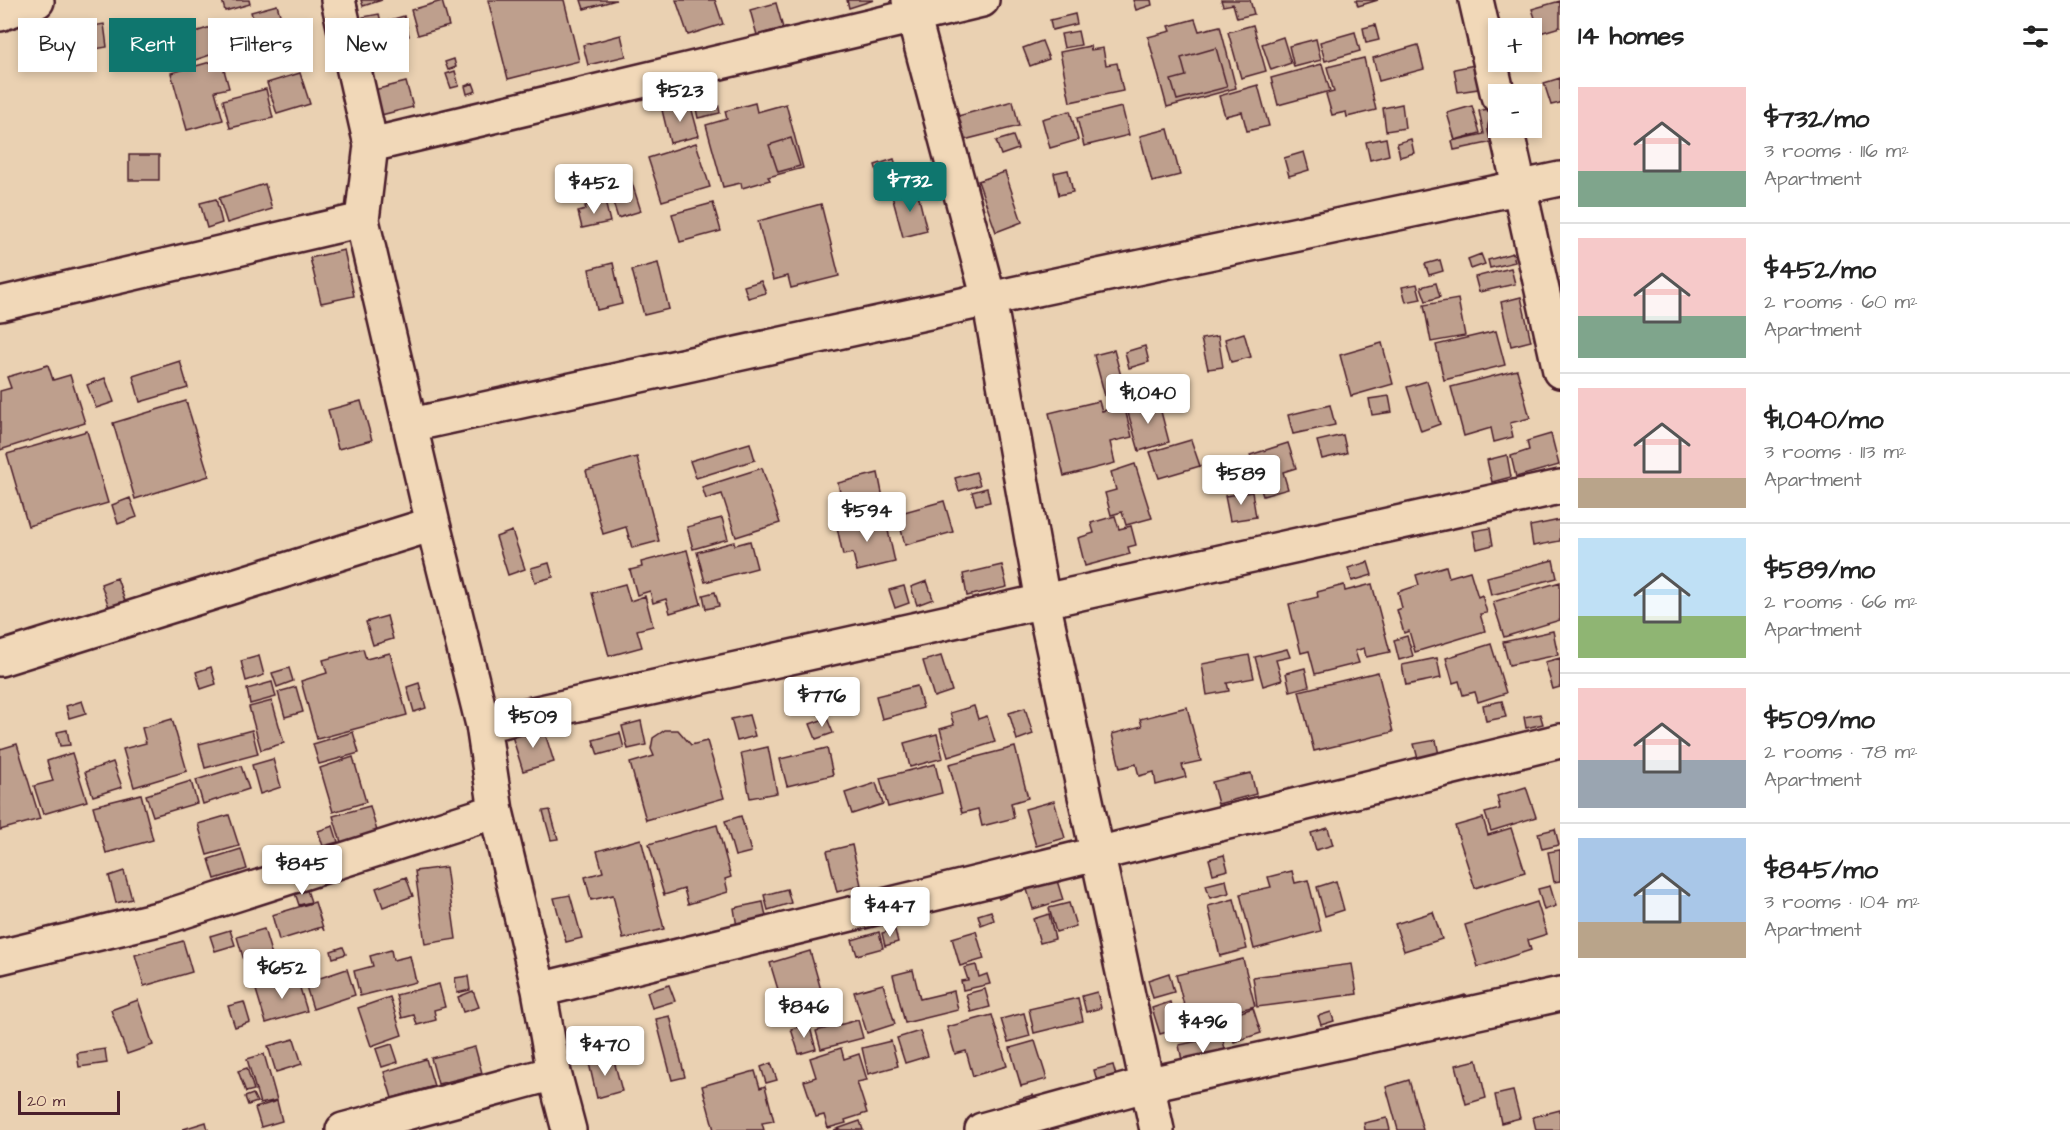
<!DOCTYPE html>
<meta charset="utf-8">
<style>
body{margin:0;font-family:"Architects Daughter",sans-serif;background:#f6f6f6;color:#222;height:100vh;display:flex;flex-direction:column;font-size:22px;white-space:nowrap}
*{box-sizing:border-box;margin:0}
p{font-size:20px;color:#767676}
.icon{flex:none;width:33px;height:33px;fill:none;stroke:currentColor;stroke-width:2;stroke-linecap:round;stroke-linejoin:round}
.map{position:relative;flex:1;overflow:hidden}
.drawer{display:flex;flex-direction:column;background:#fff;width:510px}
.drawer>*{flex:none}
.top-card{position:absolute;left:18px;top:18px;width:570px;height:54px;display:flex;gap:12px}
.buttons{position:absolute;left:1488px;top:18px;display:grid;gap:12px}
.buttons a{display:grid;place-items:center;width:54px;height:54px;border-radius:0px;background:#fff;box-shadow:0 3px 9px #0003;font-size:30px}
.scale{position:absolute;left:18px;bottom:15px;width:102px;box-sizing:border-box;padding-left:6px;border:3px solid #4a1f2b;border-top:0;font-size:16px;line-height:21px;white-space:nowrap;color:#4a1f2b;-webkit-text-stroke:4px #f1d8b8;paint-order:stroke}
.price{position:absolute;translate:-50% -51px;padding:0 14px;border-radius:6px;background:#fff;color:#222;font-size:20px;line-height:39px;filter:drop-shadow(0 2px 3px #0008)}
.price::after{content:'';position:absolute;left:50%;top:36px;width:18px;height:14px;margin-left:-9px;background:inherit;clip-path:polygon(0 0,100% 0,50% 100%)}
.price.selected{background:#0f766e;color:#fff}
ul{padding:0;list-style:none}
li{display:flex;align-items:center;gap:18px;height:150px;padding:0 18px}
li+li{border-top:2px solid #e0e0e0}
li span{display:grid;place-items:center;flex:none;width:168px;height:120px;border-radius:0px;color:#555}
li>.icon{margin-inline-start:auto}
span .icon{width:72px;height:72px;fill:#fffc;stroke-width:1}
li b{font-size:26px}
h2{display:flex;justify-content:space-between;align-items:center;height:72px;padding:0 18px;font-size:26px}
.tag{padding:0 21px;border-radius:0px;background:#fff;box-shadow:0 3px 9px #0003;font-size:21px;line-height:54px}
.tag.selected{background:#0f766e;color:#fff}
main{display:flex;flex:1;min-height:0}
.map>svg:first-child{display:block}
</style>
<main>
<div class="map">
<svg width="1560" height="1130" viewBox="0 0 1560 1130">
<rect width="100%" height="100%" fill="#ead1b2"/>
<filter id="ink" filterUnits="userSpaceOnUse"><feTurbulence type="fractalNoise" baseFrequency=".0167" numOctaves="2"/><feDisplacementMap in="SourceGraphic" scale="12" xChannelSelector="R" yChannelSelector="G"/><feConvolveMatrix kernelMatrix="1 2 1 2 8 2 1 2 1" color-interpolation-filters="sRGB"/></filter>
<g filter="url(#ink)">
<!-- building -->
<path fill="#be9f8d" stroke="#4a1f2b" stroke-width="1.5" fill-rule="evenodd" d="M222,0h27l1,4 -25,7z
M361,0h21l-19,6z
M488,0h76l15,61 -71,18z
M581,0h35l-32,9z
M676,0h39l8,24 -35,11z
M847,0h27l-25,8z
M1133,0h18l1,5 -16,5z
M1221,0h29l4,14 -17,4 -4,-14 -10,2z
M1356,0h22l-20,6z
M442,1l7,25 -31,9 -7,-25z
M1560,1v26l-20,6 -8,-24z
M776,3l7,25 -26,7 -7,-25z
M277,5l5,16 -26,8 -5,-17z
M379,14l4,16 -16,3 -4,-16z
M1075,14l2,10 -25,6 -2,-10z
M404,16l5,20 -17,4 -5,-19z
M1195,19l4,12 21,-5 16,62 -69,19 -19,-70 23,-6 -2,-5zM1216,48l11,39 -50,13 -6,-20 15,-4 -5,-18z
M229,21l8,25 -48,16 -9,-25z
M104,24l3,23 -23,4 -3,-23z
M1253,25l13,46 -25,7 -13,-46z
M1375,25l4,15 -13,3 -3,-15z
M1078,31l3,14 -17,3 -3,-14z
M1355,32l5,19 -35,10 -5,-19z
M621,35l5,21 -38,9 -5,-20z
M178,37l7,21 -20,6 -6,-21z
M1283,37l8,26 -20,7 -9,-26z
M1316,39l5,21 -27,7 -5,-21z
M1042,41l7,18 -19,7 -7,-18z
M1418,45l6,24 -45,12 -6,-23z
M1090,46l1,4 12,-2 3,17 11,-2 6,28 -53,11 -10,-50z
M1216,48l11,39 -50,13 -6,-20 15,-4 -5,-18z
M1364,58l12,52 -29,7 -1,-5 -14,3 -6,-21 8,-2 -7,-25z
M221,59l8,29 -14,3 8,29 -36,10 -16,-57z
M454,59l2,8 -8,3 -3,-8z
M1322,64l8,27 -52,14 -7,-27z
M1475,65l3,24 -20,3 -4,-23z
M455,71l4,15 -8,2 -5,-14z
M300,73l10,31 -33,10 -10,-31z
M1560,78v25l-9,2 -7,-22z
M406,82l7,25 -32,8 -7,-25z
M473,83l3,8 -9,3 -2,-8z
M1258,85l11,41 -22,5 -5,-19 -17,4 -6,-20z
M266,89l7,29 -43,10 -7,-28z
M715,89l5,24 -22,5 -5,-23z
M1013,101l6,25 -55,14 -6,-24z
M690,103l9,33 -29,7 -8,-33z
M755,103l2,9 29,-8 17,64 -35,9 2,3 -28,8 -1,-5 -18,4 -17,-62 21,-6 -2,-8zM791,138l9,28 -22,6 -9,-27z
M1402,104l3,24 -19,3 -3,-23z
M1472,106l8,27 -25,7 -8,-27z
M1122,107l7,28 -45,11 -7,-28z
M1491,108l7,33 -44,9 -2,-9 32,-7 -5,-23z
M1070,111l8,29 -28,8 -8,-29z
M1168,129l12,46 -28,7 -12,-46z
M1013,136l5,13 -17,6 -5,-14z
M791,138l9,28 -22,6 -9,-27z
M1386,138l3,17 -19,5 -4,-18z
M1411,139l3,14 -14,4 -3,-14z
M696,143l14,44 -48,14 -14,-43z
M1304,152l5,18 -20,6 -5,-18z
M129,155h30v25h-30z
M894,159l5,16 -19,6 -5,-16z
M1068,170l5,22 -14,3 -5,-22z
M1005,172l17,50 -26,10 -18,-51z
M630,177l11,34 -23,7 -11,-34z
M265,184l7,25 -45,14 -8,-25z
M602,186l5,13 -9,3 -5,-13z
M917,190l10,41 -24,6 -11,-41z
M216,199l6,24 -15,5 -7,-25z
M605,201l5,21 -28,6 -4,-16 8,-2 -1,-4z
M713,203l8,28 -41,11 -8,-28z
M821,204l18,72 -48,12 -3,-12 -15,4 -15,-59z
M344,250l10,46 -33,7 -11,-45z
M1513,253l2,9 -25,6 -2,-8z
M1481,254l4,10 -14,5 -3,-10z
M1440,260l3,11 -14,4 -4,-11z
M613,263l9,41 -25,6 -8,-41z
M658,263l11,46 -25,6 -12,-45z
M1511,268l4,16 -36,8 -4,-15z
M761,281l5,12 -18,5 -4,-12z
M1436,283l4,14 -14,4 -5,-14z
M1417,284l4,15 -15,3 -4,-15z
M1521,297l10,44 -20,5 -10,-44z
M1458,299l7,37 -34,6 -7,-37z
M1496,331l9,34 -61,15 -8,-35z
M1244,333l7,24 -20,5 -6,-23z
M1218,336l5,31 -15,2 -7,-30z
M1382,343l11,41 -42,12 -11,-41z
M1145,346l4,16 -20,6 -4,-16z
M1114,350l11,41 -20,5 -11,-41z
M180,361l8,27 -48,14 -7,-26z
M48,365l5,15 17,-5 15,48 -85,27v-59l11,-3 -4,-11z
M1517,370l13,48 -20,5 3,14 -19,5 -3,-14 -27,8 -13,-49z
M105,378l9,24 -18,6 -9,-23z
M1427,381l13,43 -19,7 -14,-44z
M1389,396l3,16 -20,3 -3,-16z
M1158,400l11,42 -30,9 -12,-42z
M186,401l23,75 -74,23 -22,-76z
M361,401l11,39 -34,9 -10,-39z
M1099,401l3,10 22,-6 8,32 -22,5 5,21 -51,13 -15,-63z
M1330,405l5,20 -42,9 -5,-19z
M87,431l21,72 -80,23 -21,-72z
M1551,434l8,31 -43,12 -5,-21 18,-6 -2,-9z
M1343,435l4,18 -25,6 -5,-18z
M1191,440l9,26 -41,12 -9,-26z
M750,443l5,17 -59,18 -6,-17z
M1288,443l8,25 -13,4 5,17 -25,7 -13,-41z
M1507,455l4,22 -19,5 -5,-22z
M637,457l22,84 -27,7 -6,-21 -23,7 -17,-63z
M1229,461l6,21 -20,6 -6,-21z
M1135,464l17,54 -26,7 -4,-13 -11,3 -6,-22 11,-3 -5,-18z
M762,468l18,55 -44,14 -14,-43 -16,5 -4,-12z
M976,472l4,13 -21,6 -4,-13z
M878,473l5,25 -40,9 -5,-24z
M987,488l3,14 -14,3 -4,-13z
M1252,492l4,25 -26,4 -5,-25z
M130,498l7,19 -19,7 -6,-19z
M944,501l9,31 -48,13 -8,-31z
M1115,516l4,13 12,-3 5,19 -8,2 2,7 -45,12 -7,-28 16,-5 -3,-10z
M885,517l10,45 -38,9 -4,-18 -10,2 -6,-28z
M722,518l6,21 -35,10 -6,-22z
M1560,520v21l-27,5 -3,-20z
M1490,528l3,17 -16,4 -4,-18z
M512,531l13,38 -17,6 -12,-38z
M750,541l7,27 -52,14 -8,-30 37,-10 1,3z
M687,550l14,54 -31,9 -4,-14 -13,4 -3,-12 -13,4 -7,-25 12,-3 -1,-5z
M1553,560l4,18 -66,17 -4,-18z
M1368,562l4,13 -20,6 -4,-13z
M549,563l4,14 -18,5 -4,-14z
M1002,565l5,22 -40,9 -4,-22z
M1446,566l3,11 21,-6 8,26 4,-2 5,18 -7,1 5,17 -70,21 -6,-21 -5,2 -7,-23 5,-2 -4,-16 21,-7 -3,-10z
M117,578l9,26 -16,6 -9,-26z
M927,581l6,18 -16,6 -6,-18z
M1560,582v38l-56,17 -11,-35z
M625,584l5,17 15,-5 8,30 -16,4 5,17 -33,9 -17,-63z
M1372,584l18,68 -24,5 -2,-9 -9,3 4,12 -44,11 -6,-23 -8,2 -12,-49 29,-7 -1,-5 27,-7 1,6z
M904,586l5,17 -14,5 -6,-18z
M715,592l4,14 -13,3 -3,-14z
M387,616l6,23 -20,6 -7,-23z
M1553,631l5,24 -49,10 -6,-23z
M1407,636l6,20 -14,4 -5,-20z
M1491,644l15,49 -28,9 -3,-10 -12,3 -4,-14 -6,2 -7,-25z
M363,649l3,10 24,-6 17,62 -90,24 -16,-58 26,-8 -4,-13z
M1287,649l3,8 -14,3 6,20 -19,6 -8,-29z
M1249,655l5,23 -27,5 2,8 -22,4 -5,-31z
M259,656l5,19 -18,6 -5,-20z
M941,656l11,35 -18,6 -11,-36z
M1437,658l4,20 -35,7 -4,-20z
M1560,658v29l-7,2 -8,-27z
M211,667l5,17 -15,5 -5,-17z
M289,668l4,13 -16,6 -5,-14z
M1305,668l4,18 -19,5 -4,-18z
M1378,672l15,60 -79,19 -15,-60z
M272,682l4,15 -26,7 -3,-15z
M419,683l7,25 -12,4 -7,-25z
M917,686l6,22 -41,11 -6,-23z
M296,687l7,25 -18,5 -7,-25z
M82,701l4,12 -17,5 -3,-12z
M272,701l12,42 -23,7 -12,-43z
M1502,701l4,16 -20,4 -3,-16z
M974,706l4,13 9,-3 8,26 -47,15 -8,-28 14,-4 -4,-12z
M1187,707l14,54 -19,4 4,12 -30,8 -2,-13 -15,4 -3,-12 -16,4 -8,-34 30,-8 -2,-7z
M1025,708l8,26 -16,6 -8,-27z
M1540,714l3,10 -17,4 -2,-11z
M749,715l6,21 -18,5 -6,-22z
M827,718l6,15 -17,6 -6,-15z
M172,719l15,52 -53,16 -11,-38 23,-6 -4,-15z
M641,721l5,24 -18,4 -6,-23z
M543,727l11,35 -31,9 -11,-35z
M67,730l3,15 -10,1 -3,-14z
M252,730l6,24 -53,14 -6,-24z
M665,730h13l13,15 16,-4 17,57 -78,22 -16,-57 24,-7 -3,-7 2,-11z
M353,732l6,21 -40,11 -6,-20z
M620,733l4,15 -26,7 -5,-15z
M937,734l6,24 -33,9 -6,-24z
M1436,740l3,15 -21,4 -4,-15z
M17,744l23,75 -40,11v-81z
M768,747l9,46 -27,5 -9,-45z
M1015,747l13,51 -17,5 3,15 -32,8 -4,-17 -16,4 -13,-49z
M827,748l6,27 -46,11 -7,-27z
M72,753l15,48 -44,13 -9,-28 19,-5 -6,-20z
M353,757l13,45 -33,10 -13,-44z
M273,759l8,28 -21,7 -8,-29z
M113,762l9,25 -29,9 -8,-24z
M935,764l7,29 -54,14 -8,-29z
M241,766l8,23 -46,15 -7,-24z
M1251,773l5,21 -38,10 -6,-22z
M191,781l6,22 -44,13 -7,-21z
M876,783l7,21 -31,10 -7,-21z
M1526,787l10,30 -45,14 -6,-18 15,-4 -3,-13z
M141,794l12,46 -47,13 -13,-47z
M1054,801l11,37 -29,8 -11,-37z
M370,806l10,36 -36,10 -11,-36z
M550,810l8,29 -7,1 -8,-29z
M229,815l10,31 -32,9 -9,-31z
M741,816l10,36 -16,4 -10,-35z
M1483,818l5,17 23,-7 14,44 -50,16 -20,-62z
M717,825l14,52 -6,2 3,13 -40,12 -4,-15 -20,6 -15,-51z
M333,826l5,16 -15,4 -5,-15z
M1328,828l5,17 -17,5 -5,-17z
M1555,829l4,16 -17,4 -4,-16z
M641,839l23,90 -41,10 -10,-44 -22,5 -6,-23 18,-5 -6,-21z
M852,845l9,40 -24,7 -10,-41z
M241,849l6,20 -32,10 -6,-20z
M1560,850v31l-6,1 -6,-30z
M1224,855l4,15 -15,4 -4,-15z
M446,867l10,72 -31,5 -10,-73z
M124,871l8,28 -16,4 -7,-27z
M1292,871l3,12 13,-3 13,51 -67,18 -14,-55 31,-7 -3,-10z
M1055,874l8,26 -30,9 -8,-26z
M406,877l7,19 -30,11 -7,-19z
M1226,880l3,13 -19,5 -4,-13z
M1336,881l8,29 -19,6 -8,-29z
M1011,883l3,10 -15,6 -4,-11z
M1550,886l6,20 -12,4 -6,-21z
M306,887l5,15 -12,3 -5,-15z
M787,889l4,14 -23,7 -4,-15z
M570,895l12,43 -16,4 -12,-44z
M1234,899l13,50 -27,7 -12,-50z
M315,902l9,29 -2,-4 -43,13 -7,-25z
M763,902l4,19 -30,6 -3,-19z
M1537,902l10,32 -19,6 3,10 -53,17 -13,-42z
M1069,903l7,23 -20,6 -7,-24z
M991,911l3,9 -13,5 -3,-10z
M1433,912l9,27 -38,12 -9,-27z
M1049,914l6,25 -15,4 -7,-24z
M264,929l15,50 -27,8 -15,-50z
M230,930l5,15 -20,6 -5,-15z
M895,930l3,12 -13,4 -3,-13z
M976,931l8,28 -24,7 -8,-28z
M879,932l4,16 -26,7 -5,-15z
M183,941l9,31 -48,14 -9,-31z
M343,947l3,7 -13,4 -2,-7z
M391,950l2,10 17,-4 6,26 -56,14 -6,-25 19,-5 -3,-10z
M810,951l17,60 -39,12 -18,-60z
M1243,959l12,47 -50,13 -3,-14 -17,4 -9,-34z
M1352,964l5,30 -100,13 -4,-30z
M976,965l3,12 8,-3 3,10 -27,6 -2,-9 7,-1 -4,-12z
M347,969l8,26 -42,14 -8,-26z
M913,970l7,29 34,-8 4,19 -53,13 -12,-48z
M1169,973l5,19 -21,6 -5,-18z
M468,976l2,14 -13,3 -2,-15z
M297,978l10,33 -41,12 -10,-33z
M439,984l6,23 -11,3 2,10 -19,5 -3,-10 -12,3 -6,-23z
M883,984l12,40 -28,9 -13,-41z
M669,985l6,16 -23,7 -5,-16z
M985,989l5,18 -19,5 -5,-18z
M473,991l6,16 -16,5 -5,-15z
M1097,992l4,16 -15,4 -4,-16z
M1465,995l3,10 -17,4 -3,-9z
M390,997l12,38 -31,11 -13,-38z
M1078,998l5,23 -49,12 -5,-24z
M138,1000l15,45 -26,9 -16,-44z
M244,1002l6,20 -15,5 -7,-21z
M1170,1002l8,27 -18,5 -8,-26z
M1253,1008l8,25 -27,9 -8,-25z
M1331,1012l3,9 -13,4 -3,-9z
M1024,1013l6,23 -22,6 -7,-23z
M992,1015l15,51 -34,10 -7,-25 -11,3 -8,-27z
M670,1016l15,61 -13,3 -16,-61z
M858,1020l5,18 -42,11 -5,-18z
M809,1024l7,25 -17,5 -8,-25z
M920,1031l8,25 -23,7 -8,-25z
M1222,1036l6,26 -44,9 -5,-26z
M294,1039l8,25 -26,8 -8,-26z
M891,1041l7,25 -30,8 -6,-26z
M1035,1041l12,38 -26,7 -11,-38z
M392,1044l6,18 -16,5 -6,-18z
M475,1047l7,26 -44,11 -7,-26z
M841,1048l3,11 15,-5 8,26 -10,2 10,31 -22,7 1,3 -18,5 -4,-13 -8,2 -12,-36 12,-4 -6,-19z
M105,1049l2,14 -28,4 -2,-14z
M264,1054l13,46 -17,4 -13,-45z
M613,1057l9,34 -25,7 -8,-35z
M426,1059l8,27 -42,12 -8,-26z
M1477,1060l9,38 -20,6 -10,-39z
M771,1063l6,17 -11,3 -5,-16z
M1113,1065l5,18 -19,5 -5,-18z
M247,1068l7,22 -8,2 -8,-21z
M755,1071l5,17 5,-2 9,35 -12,2 2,7h-50l-12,-44z
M1409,1080l14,50h-25l-12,-43z
M1513,1091l7,27 -19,5 -6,-28z
M253,1094l4,8 -9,3 -3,-8z
M1033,1095l3,9 -17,5 -3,-9z
M277,1101l5,20 -21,6 -6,-19z
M1560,1110v20h-24l-3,-13z
M1387,1118l3,12h-25l-1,-7z
M860,1121l3,9h-29z
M206,1122l2,8h-25v-1z"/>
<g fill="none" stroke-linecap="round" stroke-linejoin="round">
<defs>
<path id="minor" d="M338,0l33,145 -9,75 71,304 50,201 13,86 43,179 15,83 15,57
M909,0l80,299 54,302 114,529
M1476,0l22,96
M0,14l37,-13
M1506,128l54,243
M371,145l611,-145
M0,304l362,-84
M411,425l578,-126 571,-120
M0,659l433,-135
M483,725l1077,-238
M0,957l162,-39 334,-107
M539,990l1021,-249
M343,1130l211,-57
M982,1130l163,-45 415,-91"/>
</defs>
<!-- minor casing -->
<use href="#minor" stroke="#4a1f2b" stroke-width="38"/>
<!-- minor -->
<use href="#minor" stroke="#f1d8b8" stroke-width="33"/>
</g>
</g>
</svg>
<div class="buttons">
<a>+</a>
<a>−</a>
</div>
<div class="scale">20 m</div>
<b class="price" style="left:680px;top:123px">$523</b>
<b class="price selected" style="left:910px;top:213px">$732</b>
<b class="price" style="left:594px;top:215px">$452</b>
<b class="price" style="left:1148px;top:425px">$1,040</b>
<b class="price" style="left:1241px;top:506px">$589</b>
<b class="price" style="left:867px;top:543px">$594</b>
<b class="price" style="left:822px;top:728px">$776</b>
<b class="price" style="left:533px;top:749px">$509</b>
<b class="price" style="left:302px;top:896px">$845</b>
<b class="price" style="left:890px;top:938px">$447</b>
<b class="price" style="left:282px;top:1000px">$652</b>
<b class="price" style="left:804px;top:1039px">$846</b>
<b class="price" style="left:1203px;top:1054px">$496</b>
<b class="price" style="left:605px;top:1077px">$470</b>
<div class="top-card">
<a class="tag">Buy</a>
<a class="tag selected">Rent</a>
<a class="tag">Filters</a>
<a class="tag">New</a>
</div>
</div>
<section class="drawer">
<h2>14 homes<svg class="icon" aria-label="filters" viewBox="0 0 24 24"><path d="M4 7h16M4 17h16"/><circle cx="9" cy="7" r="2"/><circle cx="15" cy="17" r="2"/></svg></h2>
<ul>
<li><span style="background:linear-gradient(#f6c9c9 70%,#7fa58c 0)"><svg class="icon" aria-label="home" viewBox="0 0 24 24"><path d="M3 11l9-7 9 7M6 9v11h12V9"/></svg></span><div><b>$732/mo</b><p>3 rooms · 116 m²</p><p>Apartment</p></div></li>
<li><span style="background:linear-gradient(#f6c9c9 65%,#7fa58c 0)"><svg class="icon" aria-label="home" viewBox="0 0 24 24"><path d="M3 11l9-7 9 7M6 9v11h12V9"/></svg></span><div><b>$452/mo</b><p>2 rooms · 60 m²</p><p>Apartment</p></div></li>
<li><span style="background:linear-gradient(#f6c9c9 75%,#b9a48a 0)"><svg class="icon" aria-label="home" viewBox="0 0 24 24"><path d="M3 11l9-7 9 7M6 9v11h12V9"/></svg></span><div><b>$1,040/mo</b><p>3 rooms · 113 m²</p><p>Apartment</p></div></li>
<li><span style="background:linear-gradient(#bfe0f5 65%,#8fb573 0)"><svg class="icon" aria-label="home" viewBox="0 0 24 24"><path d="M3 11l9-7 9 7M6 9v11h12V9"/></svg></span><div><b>$589/mo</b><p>2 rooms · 66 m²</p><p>Apartment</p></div></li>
<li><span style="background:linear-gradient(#f6c9c9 60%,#9aa5b1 0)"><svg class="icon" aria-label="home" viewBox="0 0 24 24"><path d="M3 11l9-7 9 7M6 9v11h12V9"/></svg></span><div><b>$509/mo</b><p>2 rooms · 78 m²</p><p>Apartment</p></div></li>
<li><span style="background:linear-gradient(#a9c7e8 70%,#b9a48a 0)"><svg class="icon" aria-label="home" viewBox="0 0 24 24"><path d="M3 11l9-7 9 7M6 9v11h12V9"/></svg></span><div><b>$845/mo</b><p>3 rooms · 104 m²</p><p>Apartment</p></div></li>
</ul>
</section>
</main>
